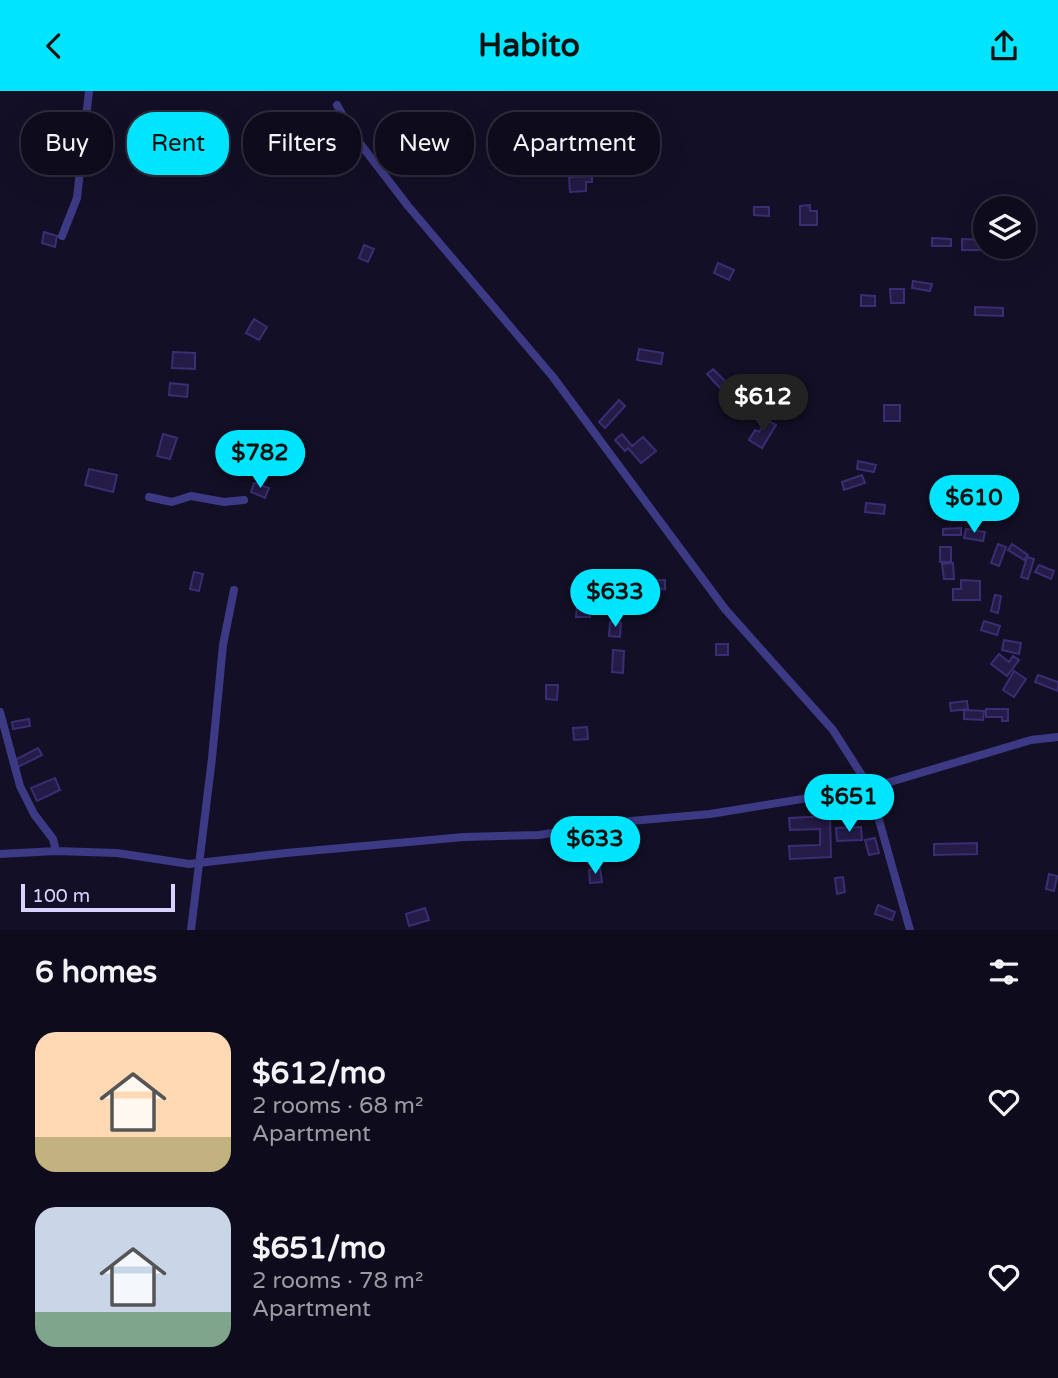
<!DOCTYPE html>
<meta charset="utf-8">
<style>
body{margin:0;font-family:"Varela Round",sans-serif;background:#171425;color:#f1f3f6;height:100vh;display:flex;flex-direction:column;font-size:26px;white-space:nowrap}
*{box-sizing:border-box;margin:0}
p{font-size:23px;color:#9b9ba3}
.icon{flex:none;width:38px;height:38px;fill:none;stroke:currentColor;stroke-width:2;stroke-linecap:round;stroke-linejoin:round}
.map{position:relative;height:839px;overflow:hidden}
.details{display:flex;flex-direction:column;background:#0e0b1c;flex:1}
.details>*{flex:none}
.top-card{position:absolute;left:21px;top:21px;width:700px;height:63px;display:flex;gap:14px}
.controls{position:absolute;left:973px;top:105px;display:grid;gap:14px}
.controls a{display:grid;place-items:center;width:63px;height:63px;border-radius:50%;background:#0e0b1c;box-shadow:0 7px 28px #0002,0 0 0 2px #2e2b3b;font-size:35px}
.scale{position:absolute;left:21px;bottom:18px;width:154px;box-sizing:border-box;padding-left:7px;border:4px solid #d9d4ff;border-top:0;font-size:19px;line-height:24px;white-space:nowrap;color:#d9d4ff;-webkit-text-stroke:5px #130f26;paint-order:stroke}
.price{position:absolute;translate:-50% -60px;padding:0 16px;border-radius:24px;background:#00e5ff;color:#111;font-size:23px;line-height:46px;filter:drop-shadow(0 2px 4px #0008)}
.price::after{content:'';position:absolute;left:50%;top:42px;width:21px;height:16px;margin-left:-10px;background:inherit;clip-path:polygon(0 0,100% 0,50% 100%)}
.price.current{background:#222;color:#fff}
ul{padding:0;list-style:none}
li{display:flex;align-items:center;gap:21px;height:175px;padding:0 35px}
li span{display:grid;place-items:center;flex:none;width:196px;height:140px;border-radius:21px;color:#555}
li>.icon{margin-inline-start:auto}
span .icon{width:84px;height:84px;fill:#fffc;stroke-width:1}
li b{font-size:30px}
h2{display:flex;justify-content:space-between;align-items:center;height:84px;padding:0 35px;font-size:30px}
.chip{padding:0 24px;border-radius:28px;background:#0e0b1c;box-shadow:0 7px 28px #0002,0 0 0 2px #2e2b3b;font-size:24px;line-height:63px}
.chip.current{background:#00e5ff;color:#111}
header{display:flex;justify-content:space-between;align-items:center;height:91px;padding:0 35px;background:#00e5ff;color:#111;font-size:32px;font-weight:700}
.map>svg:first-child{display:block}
</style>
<header><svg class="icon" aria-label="back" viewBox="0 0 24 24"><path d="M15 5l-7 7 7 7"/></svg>Habito<svg class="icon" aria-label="share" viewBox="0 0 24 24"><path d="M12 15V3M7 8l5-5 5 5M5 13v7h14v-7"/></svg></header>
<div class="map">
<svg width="1058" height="839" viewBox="0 0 1058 839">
<rect width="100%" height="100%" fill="#130f26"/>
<!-- building -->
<path fill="#241b47" stroke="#3b2d73" stroke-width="2" d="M592,85v6h-6v9l-16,1 -1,-15z
M810,114v6h7v14h-17v-19z
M754,116h15v9l-15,-1z
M44,141l13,4 -2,11 -13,-4z
M932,147l19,1v7h-19z
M962,148l23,1 -1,10h-22z
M364,154l10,4 -6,13 -9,-4z
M718,172l16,7 -5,10 -15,-7z
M913,190l19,3 -2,7 -18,-3z
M890,198h14v14h-13z
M861,204l14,1v10h-14z
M975,216l28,1v8l-28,-1z
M254,228l13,8 -8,13 -13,-7z
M639,258l24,4 -2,11 -24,-4z
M173,261l22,1v16l-23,-1z
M713,278l13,13 -6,6 -13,-14z
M170,292l18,2 -1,12 -18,-2z
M619,309l6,6 -20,22 -6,-6z
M884,314h16v16h-16z
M766,329l10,5 -14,23 -13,-8 6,-10 4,2z
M163,343l14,4 -7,21 -13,-3z
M622,343l10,12 11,-9 13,14 -15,12 -13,-15 -3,3 -10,-11z
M858,370l18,4 -2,7 -17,-3z
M89,378l28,6 -4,17 -28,-7z
M862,384l3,8 -21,7 -2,-8z
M254,392l15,5 -4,10 -14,-6z
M866,412l19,2 -1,9 -19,-2z
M961,437v7h-18v-6z
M966,438l19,3 -2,9 -19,-3z
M998,453l8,3 -7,19 -8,-3z
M1012,453l16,11 -4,5 -16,-10z
M940,456h11v15h-11z
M1027,466l7,2 -6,20 -7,-2z
M953,472l1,16h-10l-2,-15z
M1039,474l15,6 -3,8 -16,-7z
M194,481l9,2 -4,17 -9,-2z
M665,489v9l-16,1 -1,-9z
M961,489l19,1v19h-27v-11h8z
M636,491h8v18h-8z
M995,504l6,1 -3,17 -7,-2z
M615,509h20l-1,8 -19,-1z
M577,514l13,1v11h-14z
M984,530l16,5 -3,9 -16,-5z
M610,531l11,1 -1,14 -11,-1z
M1004,549l17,3 -2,11 -17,-4z
M716,553h12v11h-12z
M613,559l11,1 -1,22 -11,-1z
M999,563l10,8 4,-6 6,4 -12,16 -16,-12z
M1014,580l12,8 -12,18 -11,-7z
M1038,584l20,7v9l-23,-9z
M546,594h12l-1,15 -11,-1z
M967,610l1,8 -17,2 -1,-8z
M986,618h22v12h-6v-4h-16z
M964,619l20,1 -1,9 -19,-1z
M29,628l1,7 -17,3 -1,-7z
M587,636l1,12 -14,1 -1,-12z
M38,657l4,7 -24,12 -3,-7z
M55,687l5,12 -23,11 -6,-13z
M830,725l1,41 -41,2 -1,-13 31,-1v-16l-30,1 -1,-12z
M861,736l1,13 -25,1 -1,-13z
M875,747l4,15 -10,2 -4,-15z
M977,752v11l-43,1v-11z
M600,777l2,14 -12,1 -1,-13z
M1049,783l8,2 -3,15 -8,-2z
M843,786l2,15 -8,2 -2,-16z
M878,814l17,7 -3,8 -17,-6z
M425,817l4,12 -20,6 -3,-12z"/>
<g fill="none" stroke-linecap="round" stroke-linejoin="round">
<!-- street -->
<path stroke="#3d3a85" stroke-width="8" d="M337,14l18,32 53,69 145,171 172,232 108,121 37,58 40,142
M62,145l15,-38 12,-107
M149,406l23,5 19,-6 33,6 20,-2
M0,621l20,74 14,28 19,25 3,12
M0,763l56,-3 61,2 72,11 97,-11 178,-16 75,-2 92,-14 79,-7 160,-26 161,-48 27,-3
M191,839l21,-172 11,-113 11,-55"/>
</g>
</svg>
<div class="controls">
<a><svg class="icon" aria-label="layers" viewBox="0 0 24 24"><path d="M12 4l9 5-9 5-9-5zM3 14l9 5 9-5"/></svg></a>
</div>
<div class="scale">100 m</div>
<b class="price current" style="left:763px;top:343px">$612</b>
<b class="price" style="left:260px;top:399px">$782</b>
<b class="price" style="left:974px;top:444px">$610</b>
<b class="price" style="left:615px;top:538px">$633</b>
<b class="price" style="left:849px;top:743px">$651</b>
<b class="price" style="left:595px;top:785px">$633</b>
<div class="top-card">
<a class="chip">Buy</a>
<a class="chip current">Rent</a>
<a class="chip">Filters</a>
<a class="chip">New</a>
<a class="chip">Apartment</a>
</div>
</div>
<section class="details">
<h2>6 homes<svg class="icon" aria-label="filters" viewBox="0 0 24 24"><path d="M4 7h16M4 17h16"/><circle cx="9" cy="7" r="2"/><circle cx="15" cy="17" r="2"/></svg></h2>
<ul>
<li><span style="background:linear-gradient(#ffd9b3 75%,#c2b280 0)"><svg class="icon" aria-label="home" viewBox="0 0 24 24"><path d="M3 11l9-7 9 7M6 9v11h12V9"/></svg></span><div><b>$612/mo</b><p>2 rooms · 68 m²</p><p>Apartment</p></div><svg class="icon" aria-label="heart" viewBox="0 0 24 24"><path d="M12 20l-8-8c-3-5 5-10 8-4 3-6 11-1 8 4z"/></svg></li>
<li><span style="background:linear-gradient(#c9d6e8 75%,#7fa58c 0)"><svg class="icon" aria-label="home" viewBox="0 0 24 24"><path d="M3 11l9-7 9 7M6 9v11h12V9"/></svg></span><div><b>$651/mo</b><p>2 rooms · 78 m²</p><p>Apartment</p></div><svg class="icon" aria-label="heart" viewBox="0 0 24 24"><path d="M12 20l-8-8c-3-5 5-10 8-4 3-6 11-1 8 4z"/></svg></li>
</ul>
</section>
